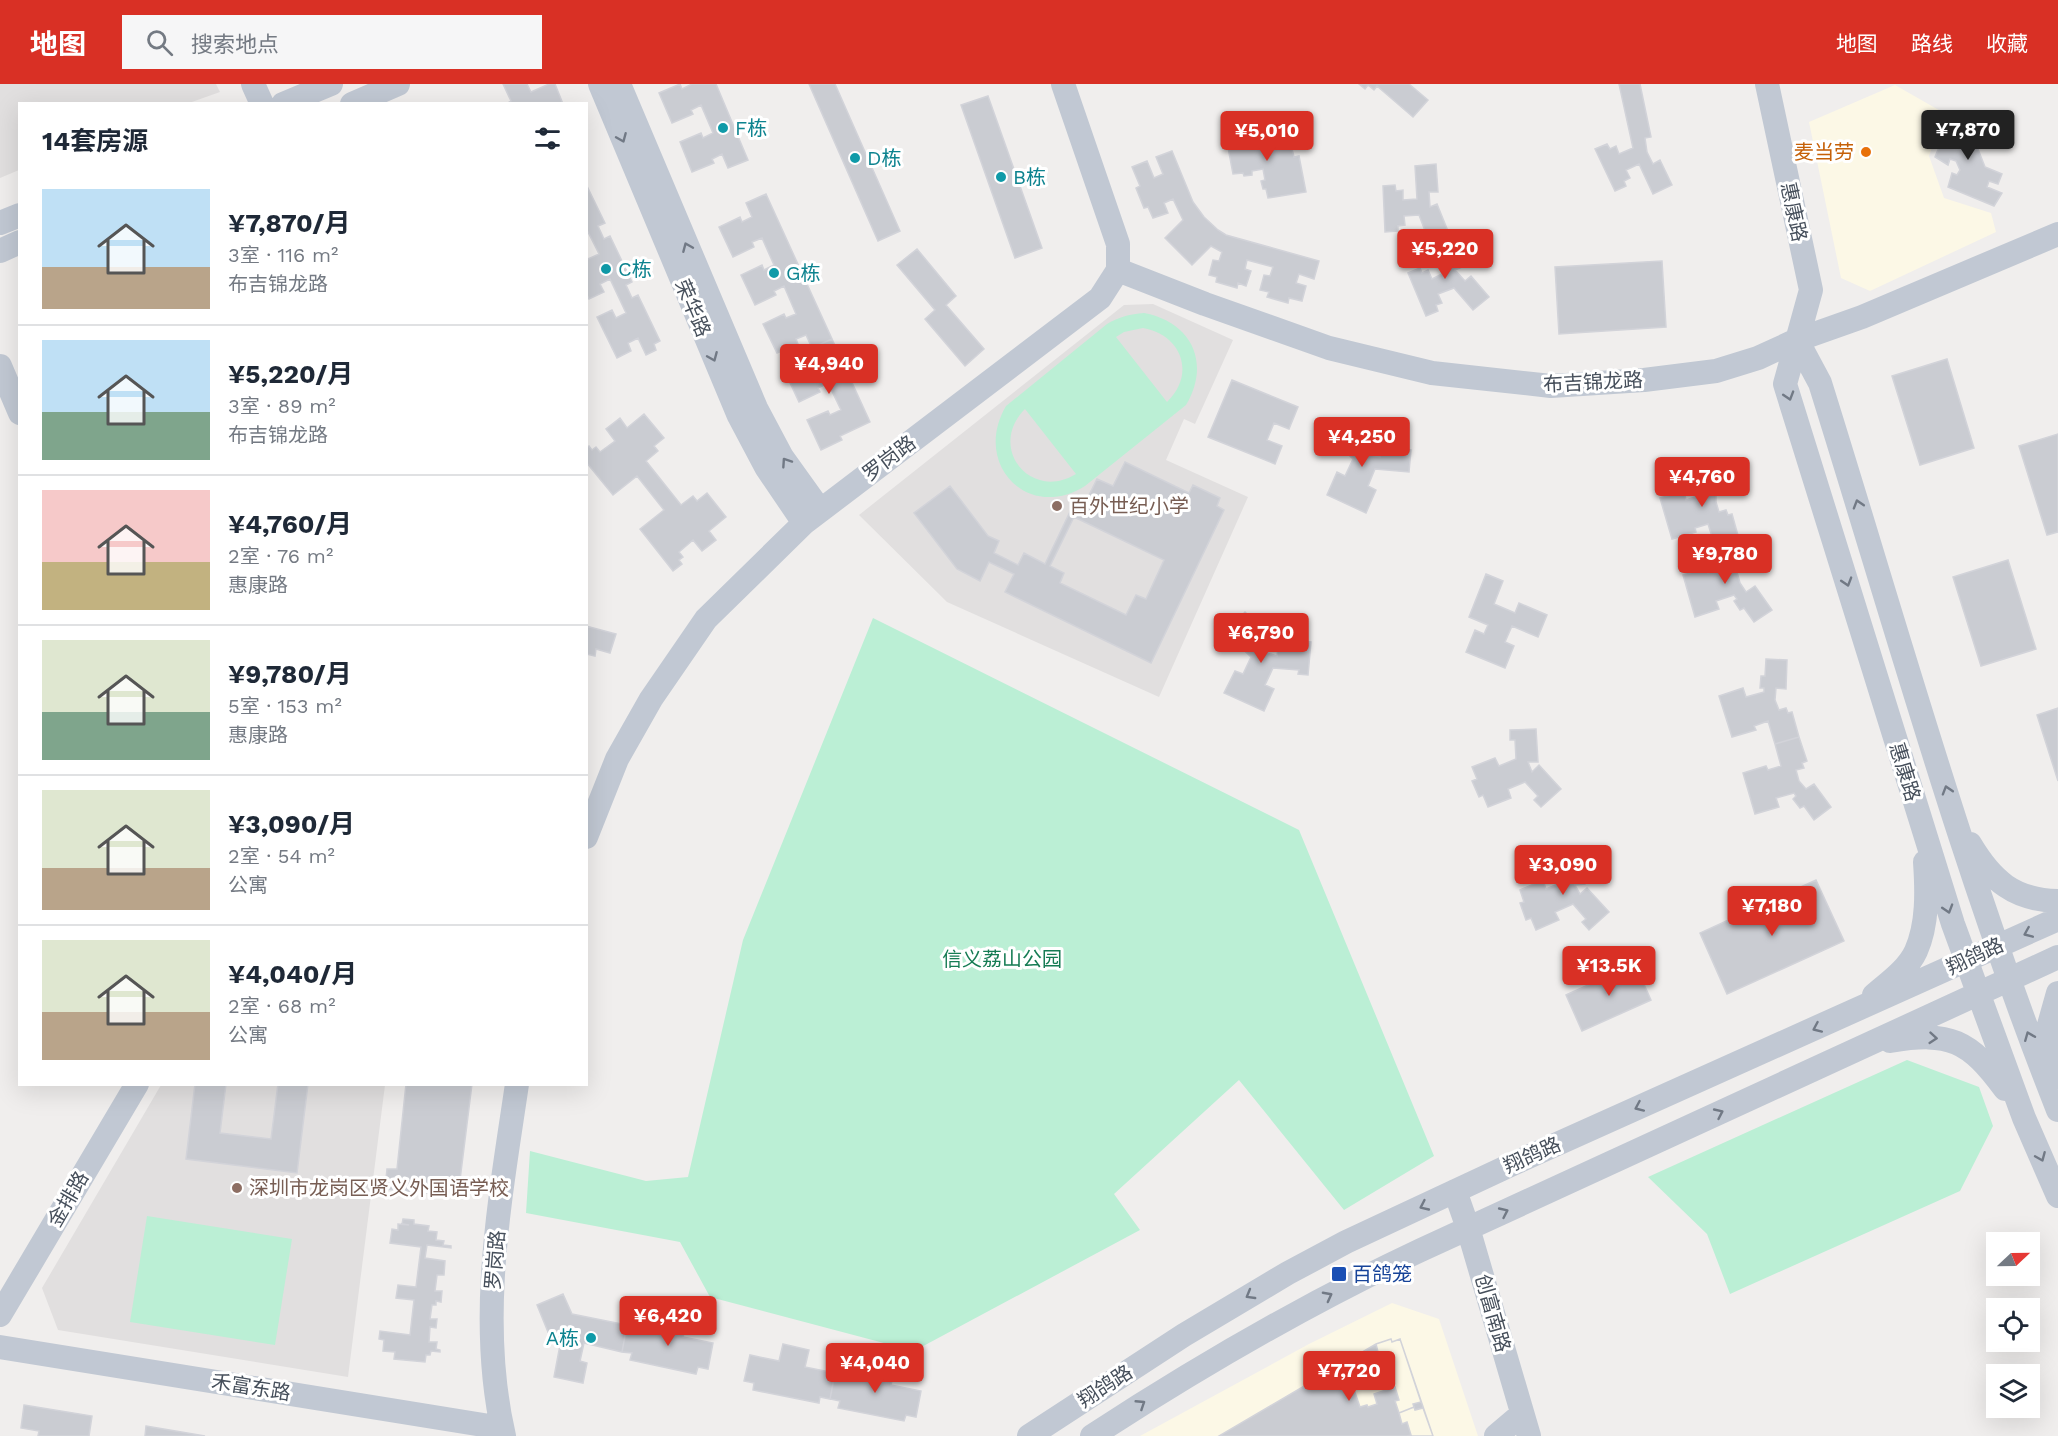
<!DOCTYPE html>
<html lang="zh">
<meta charset="utf-8">
<style>
body{margin:0;font-family:"Work Sans","Noto Sans SC",sans-serif;background:#f6f6f7;color:#1f2937;height:100vh;display:flex;flex-direction:column;font-size:22px;white-space:nowrap}
*{box-sizing:border-box;margin:0}
p{font-size:20px;color:#747a83}
.icon{flex:none;width:33px;height:33px;fill:none;stroke:currentColor;stroke-width:2;stroke-linecap:round;stroke-linejoin:round}
.map{position:relative;flex:1;overflow:hidden}
.drawer{position:absolute;left:18px;top:18px;width:570px;height:984px;display:flex;flex-direction:column;background:#fff;border-radius:0px;box-shadow:0 6px 24px #0002}
.drawer>*{flex:none}
.needle{width:39px;rotate:68deg}
.controls{position:absolute;left:1986px;top:1148px;display:grid;gap:12px}
.controls a{display:grid;place-items:center;width:54px;height:54px;border-radius:0px;background:#fff;box-shadow:0 6px 24px #0002;font-size:30px}
.price{position:absolute;translate:-50% -51px;padding:0 14px;border-radius:6px;background:#d93025;color:#fff;font-size:20px;line-height:39px;filter:drop-shadow(0 2px 3px #0008)}
.price::after{content:'';position:absolute;left:50%;top:36px;width:18px;height:14px;margin-left:-9px;background:inherit;clip-path:polygon(0 0,100% 0,50% 100%)}
.price.selected{background:#222;color:#fff}
ul{padding:0;list-style:none}
li{display:flex;align-items:center;gap:18px;height:150px;padding:0 24px}
li+li{border-top:2px solid #e0e1e3}
li span{display:grid;place-items:center;flex:none;width:168px;height:120px;border-radius:0px;color:#555}
li>.icon{margin-inline-start:auto}
span .icon{width:72px;height:72px;fill:#fffc;stroke-width:1}
li b{font-size:26px}
h2{display:flex;justify-content:space-between;align-items:center;height:72px;padding:0 24px;font-size:26px}
header{display:flex;align-items:center;gap:36px;box-sizing:border-box;height:84px;padding:0 30px;background:#d93025;color:#fff}
header strong{font-size:28px}
nav{display:flex;gap:33px;margin-inline-start:auto;font-size:21px}
.search{width:420px;height:54px;background:#f6f6f7;display:flex;align-items:center;gap:15px;box-sizing:border-box;padding:0 21px;border-radius:0px;color:#747a83;font-size:22px}
.map>svg:first-child{display:block}
</style>
<header>
<strong>地图</strong>
<div class="search"><svg class="icon" aria-label="search" viewBox="0 0 24 24"><circle cx="10" cy="10" r="6"/><path d="M15 15l6 6"/></svg>搜索地点</div>
<nav><a>地图</a><a>路线</a><a>收藏</a></nav>
</header>
<div class="map">
<svg width="2058" height="1352" viewBox="0 0 2058 1352">
<rect width="100%" height="100%" fill="#f0eeed"/>
<!-- commercial -->
<path fill="#fcf8e6" d="M1895,1l49,28 -15,43 15,42 47,15 5,19 -126,59 -29,-13 -32,-156z
M1392,1219l47,16 39,117h-338l169,-92z"/>
<!-- education -->
<path fill="#e1dfdf" d="M0,0h216l4,8 -31,11 -169,1 -1,66 -19,8z
M1153,220l80,36 -38,84 -11,-5 -18,41 82,37 -89,200 -212,-95 -88,-87 265,-210z
M161,1001h224l-37,292 -290,-47 -16,-42z"/>
<!-- green -->
<path fill="#bbefd5" fill-rule="evenodd" d="M1144,229c48,9 67,50 42,92l-101,81c-57,36 -113,-22 -79,-80l101,-82c12,-7 23,-10 37,-11zM1143,244c39,7 53,46 24,74l-51,-65 8,-5zM1025,325l51,65c-46,28 -89,-27 -51,-65z
M873,534l426,212 135,326 -90,54 -105,-130 -125,114 26,36 -226,121 -204,-54 -30,-55 -154,-29 4,-62 116,30 42,-4 55,-237z
M1907,976l72,27 14,39 -33,65 -230,103 -23,-60 -59,-57z
M147,1132l145,23 -17,106 -145,-23z"/>
<!-- building -->
<path fill="#caccd2" stroke="#d2d3d9" stroke-width="1.5" fill-rule="evenodd" d="M503,0h24l4,8 18,-8h6l8,20h-57l5,-3z
M680,0l2,5 10,-5h24l32,76 -20,8 -6,-14 -10,5 2,4 -22,9 -12,-30 21,-9 2,5 10,-5 -12,-28 -10,5 2,4 -21,9 -13,-30z
M809,0h26l65,147 -22,10z
M1359,0h50l19,16 -15,17 -36,-31 -3,4 -6,-5 -3,4z
M1619,0h21l11,53 -6,1 2,14 6,12 7,-4 12,25 -19,9 -14,-30 -13,6 4,8 -6,3 2,5 -11,5 -20,-42 12,-5 3,5 6,-3 3,8 14,-6z
M988,12l54,152 -27,10 -54,-153z
M1954,27l14,3 -6,16 7,2 3,-8 10,4 -6,16 9,23 17,7 -4,10 -9,-3 -2,6 15,6 -8,13 -46,-19 4,-14 5,2 3,-5 -4,-9 -6,-2 -2,6 -13,-8z
M1261,46l1,6 9,-2 21,15 2,8 5,-1 7,36 -38,6 -2,-9h-3l-2,-8 4,-1 -2,-11 -11,2v4l-8,1 -1,-3 -10,1 -7,-37z
M1172,67l21,51 11,15 14,13 8,5 93,26 -5,18 -15,-5 -3,9 10,3 -4,15 -13,-3 -1,5 -21,-6 2,-5 -9,-2 4,-15 6,1 3,-9 -26,-7 -2,9 6,2 -5,15 -8,-3 -1,5 -21,-6 1,-5 -8,-2 4,-15 6,1 3,-9 -11,-6 -19,19 -27,-27 18,-18 -10,-21 -9,4 4,10 -15,5 -5,-11 -4,1 -8,-20 4,-2 -8,-19 15,-6 7,17 9,-4 -7,-17z
M1436,80l2,28h-9l1,15 7,-3 13,32 -20,8 -11,-29 -15,1 1,9 -7,1v5l-13,1 -2,-46 12,-1 1,6 7,-1v10l14,-1 -2,-33z
M586,100l19,39 -7,3 6,13 6,-3 22,46 -6,3 6,13 6,-3 22,46 -6,3 2,6 -10,5 -8,-17 -10,5 3,8 -14,7 -20,-41 15,-7 4,8 10,-5 -16,-34 -10,5 4,8 -15,7 -3,-6v-38l2,4 11,-5 -13,-26z
M766,110l66,145 -20,9 -6,-13 -10,4 2,5 -21,9 -14,-29 21,-10 2,4 10,-4 -12,-28 -10,5 2,4 -21,10 -14,-30 21,-10 2,5 10,-5 -12,-27 -10,4 2,5 -21,10 -14,-30 21,-10 2,5 10,-5 -6,-14z
M1450,152l12,31 -7,3 10,11 6,-5 18,21 -16,13 -19,-22 -16,6 4,9 -6,2 2,6 -12,5 -18,-43 12,-5 2,5 6,-3 4,9 10,-5 -12,-30z
M917,165l39,47 -10,9 38,44 -19,17 -40,-47 10,-9 -38,-45z
M1662,177l4,66 -107,7 -4,-67z
M832,255l38,83 -30,14 2,4 -21,10 -14,-30 21,-9 2,4 11,-5 -13,-27 -10,5 2,4 -21,10 -14,-30 21,-10 2,5 10,-5 -6,-14z
M1947,275l27,89 -54,17 -28,-89z
M1232,296l66,27 -9,22 -15,-6 -7,17 15,6 -7,18 -67,-27z
M644,330l20,24 -10,8 4,5 -12,10 35,44 12,-9 4,5 10,-8 19,24 -17,14 7,9 -14,11 -9,-11 -14,12 4,5 -4,3 3,4 -9,7 -33,-42 24,-19 -27,-34 -24,19 -27,-33v-14l3,-2 3,4 4,-3 4,5 15,-11 -9,-12 14,-11 7,10z
M1344,335l22,22 -7,7 4,5 17,4v-9l31,2 -2,22 -34,-3 -7,17 8,4 -10,23 -39,-18 10,-23 8,4 8,-17 -25,-24z
M2058,350v98l-11,3 -28,-89z
M1706,377l22,1 -2,29h-10v11l3,10 7,-2 2,5 4,-1 7,25 -24,7 -7,-22 -13,4 1,4 -24,7 -12,-41 24,-7 2,9 18,-6v-4h-3v-12l4,1z
M1125,378l64,31 4,-8 27,13 -3,8 7,4 -73,153 -146,-71 9,-18 -25,-12 -9,19 -23,-12 -43,-56 36,-27 38,50 11,5 -5,12 24,12 6,-12 21,11 33,-69 9,4 10,-20 16,7zM1074,433l90,43 -18,39 -10,-4 -10,20 -66,-32 4,-10 -14,-7z
M1739,455l8,25 -4,1 1,5 -7,2 3,11 6,9 9,-6 17,24 -18,12 -10,-14 -4,2 -6,-9 3,-2 -3,-4 -18,6 3,8 -24,8 -12,-42 24,-7 1,5 14,-5 -7,-22z
M2008,476l28,89 -55,17 -28,-89z
M1486,490l17,7 -9,23 21,9 4,-10 28,12 -9,22 -26,-11 -7,16 9,4 -9,22 -39,-16 9,-22 9,4 4,-9 -19,-8z
M1245,528l7,7 -4,5 15,15 -6,7 4,5 16,5 1,-10 22,2 1,-7 10,1 -3,33 -10,-1 1,-4 -26,-2 -8,17 9,4 -10,22 -40,-18 11,-22 8,3 8,-17 -19,-18 -3,4 -7,-7z
M586,542l30,8 -6,19 -14,-4 -1,7 -9,-2z
M1766,575l21,1 -1,29 -10,-1 -1,12 4,10 7,-2 2,5 4,-1 7,25 -24,7 -7,-23 -14,5 2,4 -24,7 -13,-41 24,-8 3,9 18,-5v-4h-4l1,-12h4z
M2058,624v73l-21,-66z
M1536,645l2,33h-10l4,10 7,-7 22,24 -20,18 -7,-7 4,-4 -13,-14 -17,7 3,9 -23,9 -5,-12 -4,2 -7,-16 5,-2 -5,-12 23,-9 4,8 17,-7 -1,-19h-5v-10z
M1799,653l8,24 -5,2 2,5 -8,2 3,11 7,8 8,-5 17,23 -17,13 -10,-14 -4,2 -7,-9 3,-3 -2,-3 -18,5 3,9 -24,7 -12,-41 23,-7 2,4 13,-4 -6,-22z
M1584,767l1,33 -10,1 5,9 7,-6 22,24 -20,18 -7,-8 4,-3 -13,-15 -18,8 4,8 -23,10 -5,-12 -5,2 -6,-17 4,-1 -4,-12 23,-10 3,9 17,-7v-19h-5l-1,-10z
M1816,796l28,61 -117,53 -27,-61z
M1635,880l16,36 -69,31 -16,-36z
M195,1000h31l-6,49 51,6 7,-55h30l-11,89 -111,-14z
M406,1000h66l-14,112 -73,-7 2,-20h10z
M403,1135l11,1v4l15,2 -1,5 9,1 -1,8 8,1 -1,4 8,1v2l-24,-3 -2,13 20,3 -1,14h-7l-2,16h7l-1,11 -5,-1v4h-4l-2,14h7l-1,9 -6,-1 -1,15h8l-1,7 4,1v2l-9,-1 -1,4h-4l-1,7 -31,-3 1,-7 -12,-1 1,-11 -5,-1 1,-8 30,4 4,-35 -18,-2 2,-13 18,2 5,-40 -31,-4 2,-14 6,1v-6l11,1 -7,-1z
M563,1210l9,20 55,11 -5,27 -38,-9 -4,18 7,2 -4,20 -29,-6 6,-32 -6,-15 -6,2 -11,-27z
M660,1231l27,5 -4,17 30,6 -5,26 -10,-2 -2,7 -66,-14 2,-7 -10,-1 5,-27 30,7z
M1391,1255l1,3 8,-3 33,97h-214l157,-92z
M1391,1255l1,3 8,-3 21,63 -8,2 1,3 -15,6 -4,-12 4,-1 -4,-13 -21,7 3,10 -9,3 -1,-2 -7,2 -12,-35 16,-8 3,10 21,-7 -4,-13 -5,2 -3,-12z
M783,1260l26,6 -4,17 30,6 -5,26 -10,-2 -1,6 -66,-13 1,-7 -10,-2 6,-26 29,6z
M868,1278l27,6 -4,17 30,6 -5,26 -10,-2 -2,6 -66,-13 2,-7 -10,-2 5,-26 30,6z
M24,1321l68,11 -3,20h-51l1,-5 -18,-3z
M1414,1323l1,3 8,-2 10,28h-26l4,-1 -4,-13 -5,2 -3,-11z
M146,1342l59,10h-60z"/>
<g fill="none" stroke-linecap="round" stroke-linejoin="round">
<!-- minor -->
<path stroke="#c1c8d3" stroke-width="24" d="M253,0l9,20
M600,0l139,332 27,51 38,56
M619,0l137,324 26,49 38,53
M1767,0l44,206 -26,94 168,540 71,194 34,78
M283,20l48,-20
M352,20l46,-20
M0,139l20,-8
M0,167l20,-9
M1118,186l87,34 124,44 103,25 119,13 93,-6 72,-9 42,-13 39,-18 65,-23 196,-83
M1797,256l23,43c76,243 144,490 238,727
M0,282l20,47
M586,753l31,-78 34,-60 55,-80 98,-96 296,-225 18,-28v-26l-55,-160
M1970,760c22,37 44,56 88,57
M1874,911c14,-12 34,-26 42,-44 12,-27 11,-60 9,-89
M1890,957c60,-10 79,-1 115,48
M2054,994l-5,-53 9,-32
M1455,1107l13,37 61,208
M0,1231l137,-231
M0,1263l502,81
M504,1352c-27,-116 -4,-236 13,-352
M1029,1352l155,-101 104,-62 58,-31 169,-79 543,-244
M1092,1352c106,-69 214,-132 329,-186l637,-293
M1496,1352l26,-22"/>
</g>
<!-- one-way arrows -->
<defs><path id="oneway-chevron" d="M-2-3.5L2.5 0L-2 3.5" fill="none" stroke-width="1.6" stroke-linecap="round" stroke-linejoin="round" transform="scale(1.5)"/></defs>
<g stroke="#717985">
<use href="#oneway-chevron" transform="translate(622 54) rotate(67)"/>
<use href="#oneway-chevron" transform="translate(687 163) rotate(-113)"/>
<use href="#oneway-chevron" transform="translate(713 273) rotate(67)"/>
<use href="#oneway-chevron" transform="translate(1789 312) rotate(73)"/>
<use href="#oneway-chevron" transform="translate(786 378) rotate(-124)"/>
<use href="#oneway-chevron" transform="translate(1858 420) rotate(-107)"/>
<use href="#oneway-chevron" transform="translate(1847 498) rotate(73)"/>
<use href="#oneway-chevron" transform="translate(1947 706) rotate(-107)"/>
<use href="#oneway-chevron" transform="translate(1948 825) rotate(73)"/>
<use href="#oneway-chevron" transform="translate(2028 849) rotate(157)"/>
<use href="#oneway-chevron" transform="translate(1817 944) rotate(156)"/>
<use href="#oneway-chevron" transform="translate(2029 952) rotate(-112)"/>
<use href="#oneway-chevron" transform="translate(1933 954) rotate(5)"/>
<use href="#oneway-chevron" transform="translate(1639 1023) rotate(156)"/>
<use href="#oneway-chevron" transform="translate(1719 1029) rotate(-25)"/>
<use href="#oneway-chevron" transform="translate(2041 1073) rotate(67)"/>
<use href="#oneway-chevron" transform="translate(1424 1122) rotate(155)"/>
<use href="#oneway-chevron" transform="translate(1504 1128) rotate(-25)"/>
<use href="#oneway-chevron" transform="translate(1250 1211) rotate(150)"/>
<use href="#oneway-chevron" transform="translate(1328 1212) rotate(-28)"/>
<use href="#oneway-chevron" transform="translate(1141 1320) rotate(-33)"/>
</g>
<!-- markers -->
<g fill="#0f9aa8" stroke="#fff" stroke-width="2">
<circle cx="723" cy="44" r="6"/>
<circle cx="855" cy="74" r="6"/>
<circle cx="1001" cy="93" r="6"/>
<circle cx="606" cy="185" r="6"/>
<circle cx="774" cy="189" r="6"/>
<circle cx="591" cy="1254" r="6"/>
</g>
<circle fill="#e8710a" stroke="#fff" stroke-width="2" cx="1866" cy="68" r="6"/>
<g fill="#8d6e63" stroke="#fff" stroke-width="2">
<circle cx="1057" cy="422" r="6"/>
<circle cx="237" cy="1104" r="6"/>
</g>
<rect fill="#1a4fb4" stroke="#fff" stroke-width="2" x="1331" y="1182" width="16" height="16" rx="3"/>
<g text-anchor="middle" stroke-width="6" stroke-linejoin="round" paint-order="stroke">
<!-- culture labels -->
<g font-size="20" fill="#0d838f" stroke="#fff" text-anchor="start">
<text x="735" y="51">F栋</text>
<text x="867" y="81">D栋</text>
<text x="1013" y="100">B栋</text>
<text x="618" y="192">C栋</text>
<text x="786" y="196">G栋</text>
<text x="579" y="1261" text-anchor="end">A栋</text>
</g>
<!-- food labels -->
<g font-size="20" fill="#c56008" stroke="#fff" text-anchor="end">
<text x="1854" y="75">麦当劳</text>
</g>
<!-- street labels -->
<g font-size="20" fill="#464f5b" stroke="#fff">
<text transform="translate(1794 128) rotate(78)" y="7">惠康路</text>
<text transform="translate(693 224) rotate(67)" y="7">荣华路</text>
<text transform="translate(1593 298) rotate(-3)" y="7">布吉锦龙路</text>
<text transform="translate(889 374) rotate(-37)" y="7">罗岗路</text>
<text transform="translate(1905 688) rotate(73)" y="7">惠康路</text>
<text transform="translate(1975 872) rotate(-25)" y="7">翔鸽路</text>
<text transform="translate(1532 1071) rotate(-24)" y="7">翔鸽路</text>
<text transform="translate(68 1115) rotate(-60)" y="7">金排路</text>
<text transform="translate(495 1176) rotate(-85)" y="7">罗岗路</text>
<text transform="translate(1493 1229) rotate(74)" y="7">创富南路</text>
<text transform="translate(1105 1302) rotate(-33)" y="7">翔鸽路</text>
<text transform="translate(251 1303) rotate(9)" y="7">禾富东路</text>
</g>
<!-- education labels -->
<g font-size="20" fill="#785e54" stroke="#fff" text-anchor="start">
<text x="1069" y="429">百外世纪小学</text>
<text x="249" y="1111">深圳市龙岗区贤义外国语学校</text>
</g>
<!-- park labels -->
<g font-size="20" fill="#167c54" stroke="#fff">
<text x="1002" y="882">信义荔山公园</text>
</g>
<!-- transit labels -->
<g font-size="20" fill="#164399" stroke="#fff" text-anchor="start">
<text x="1352" y="1197">百鸽笼</text>
</g>
</g>
</svg>
<div class="controls">
<a><svg class="needle" viewBox="-14 -14 28 28"><path d="M0-13l5 13h-10z" fill="#e53935"/><path d="M0 13l5-13h-10z" fill="#747a83"/></svg></a>
<a><svg class="icon" aria-label="locate" viewBox="0 0 24 24"><circle cx="12" cy="12" r="6"/><path d="M12 2v4M12 18v4M2 12h4M18 12h4"/></svg></a>
<a><svg class="icon" aria-label="layers" viewBox="0 0 24 24"><path d="M12 4l9 5-9 5-9-5zM3 14l9 5 9-5"/></svg></a>
</div>
<b class="price selected" style="left:1968px;top:77px">¥7,870</b>
<b class="price" style="left:1267px;top:78px">¥5,010</b>
<b class="price" style="left:1445px;top:196px">¥5,220</b>
<b class="price" style="left:829px;top:311px">¥4,940</b>
<b class="price" style="left:1362px;top:384px">¥4,250</b>
<b class="price" style="left:1702px;top:424px">¥4,760</b>
<b class="price" style="left:1725px;top:501px">¥9,780</b>
<b class="price" style="left:1261px;top:580px">¥6,790</b>
<b class="price" style="left:1563px;top:812px">¥3,090</b>
<b class="price" style="left:1772px;top:853px">¥7,180</b>
<b class="price" style="left:1609px;top:913px">¥13.5K</b>
<b class="price" style="left:668px;top:1263px">¥6,420</b>
<b class="price" style="left:875px;top:1310px">¥4,040</b>
<b class="price" style="left:1349px;top:1318px">¥7,720</b>
<section class="drawer">
<h2>14套房源<svg class="icon" aria-label="filters" viewBox="0 0 24 24"><path d="M4 7h16M4 17h16"/><circle cx="9" cy="7" r="2"/><circle cx="15" cy="17" r="2"/></svg></h2>
<ul>
<li><span style="background:linear-gradient(#bfe0f5 65%,#b9a48a 0)"><svg class="icon" aria-label="home" viewBox="0 0 24 24"><path d="M3 11l9-7 9 7M6 9v11h12V9"/></svg></span><div><b>¥7,870/月</b><p>3室 · 116 m²</p><p>布吉锦龙路</p></div></li>
<li><span style="background:linear-gradient(#bfe0f5 60%,#7fa58c 0)"><svg class="icon" aria-label="home" viewBox="0 0 24 24"><path d="M3 11l9-7 9 7M6 9v11h12V9"/></svg></span><div><b>¥5,220/月</b><p>3室 · 89 m²</p><p>布吉锦龙路</p></div></li>
<li><span style="background:linear-gradient(#f6c9c9 60%,#c2b280 0)"><svg class="icon" aria-label="home" viewBox="0 0 24 24"><path d="M3 11l9-7 9 7M6 9v11h12V9"/></svg></span><div><b>¥4,760/月</b><p>2室 · 76 m²</p><p>惠康路</p></div></li>
<li><span style="background:linear-gradient(#dfe7d0 60%,#7fa58c 0)"><svg class="icon" aria-label="home" viewBox="0 0 24 24"><path d="M3 11l9-7 9 7M6 9v11h12V9"/></svg></span><div><b>¥9,780/月</b><p>5室 · 153 m²</p><p>惠康路</p></div></li>
<li><span style="background:linear-gradient(#dfe7d0 65%,#b9a48a 0)"><svg class="icon" aria-label="home" viewBox="0 0 24 24"><path d="M3 11l9-7 9 7M6 9v11h12V9"/></svg></span><div><b>¥3,090/月</b><p>2室 · 54 m²</p><p>公寓</p></div></li>
<li><span style="background:linear-gradient(#dfe7d0 60%,#b9a48a 0)"><svg class="icon" aria-label="home" viewBox="0 0 24 24"><path d="M3 11l9-7 9 7M6 9v11h12V9"/></svg></span><div><b>¥4,040/月</b><p>2室 · 68 m²</p><p>公寓</p></div></li>
</ul>
</section>
</div>
